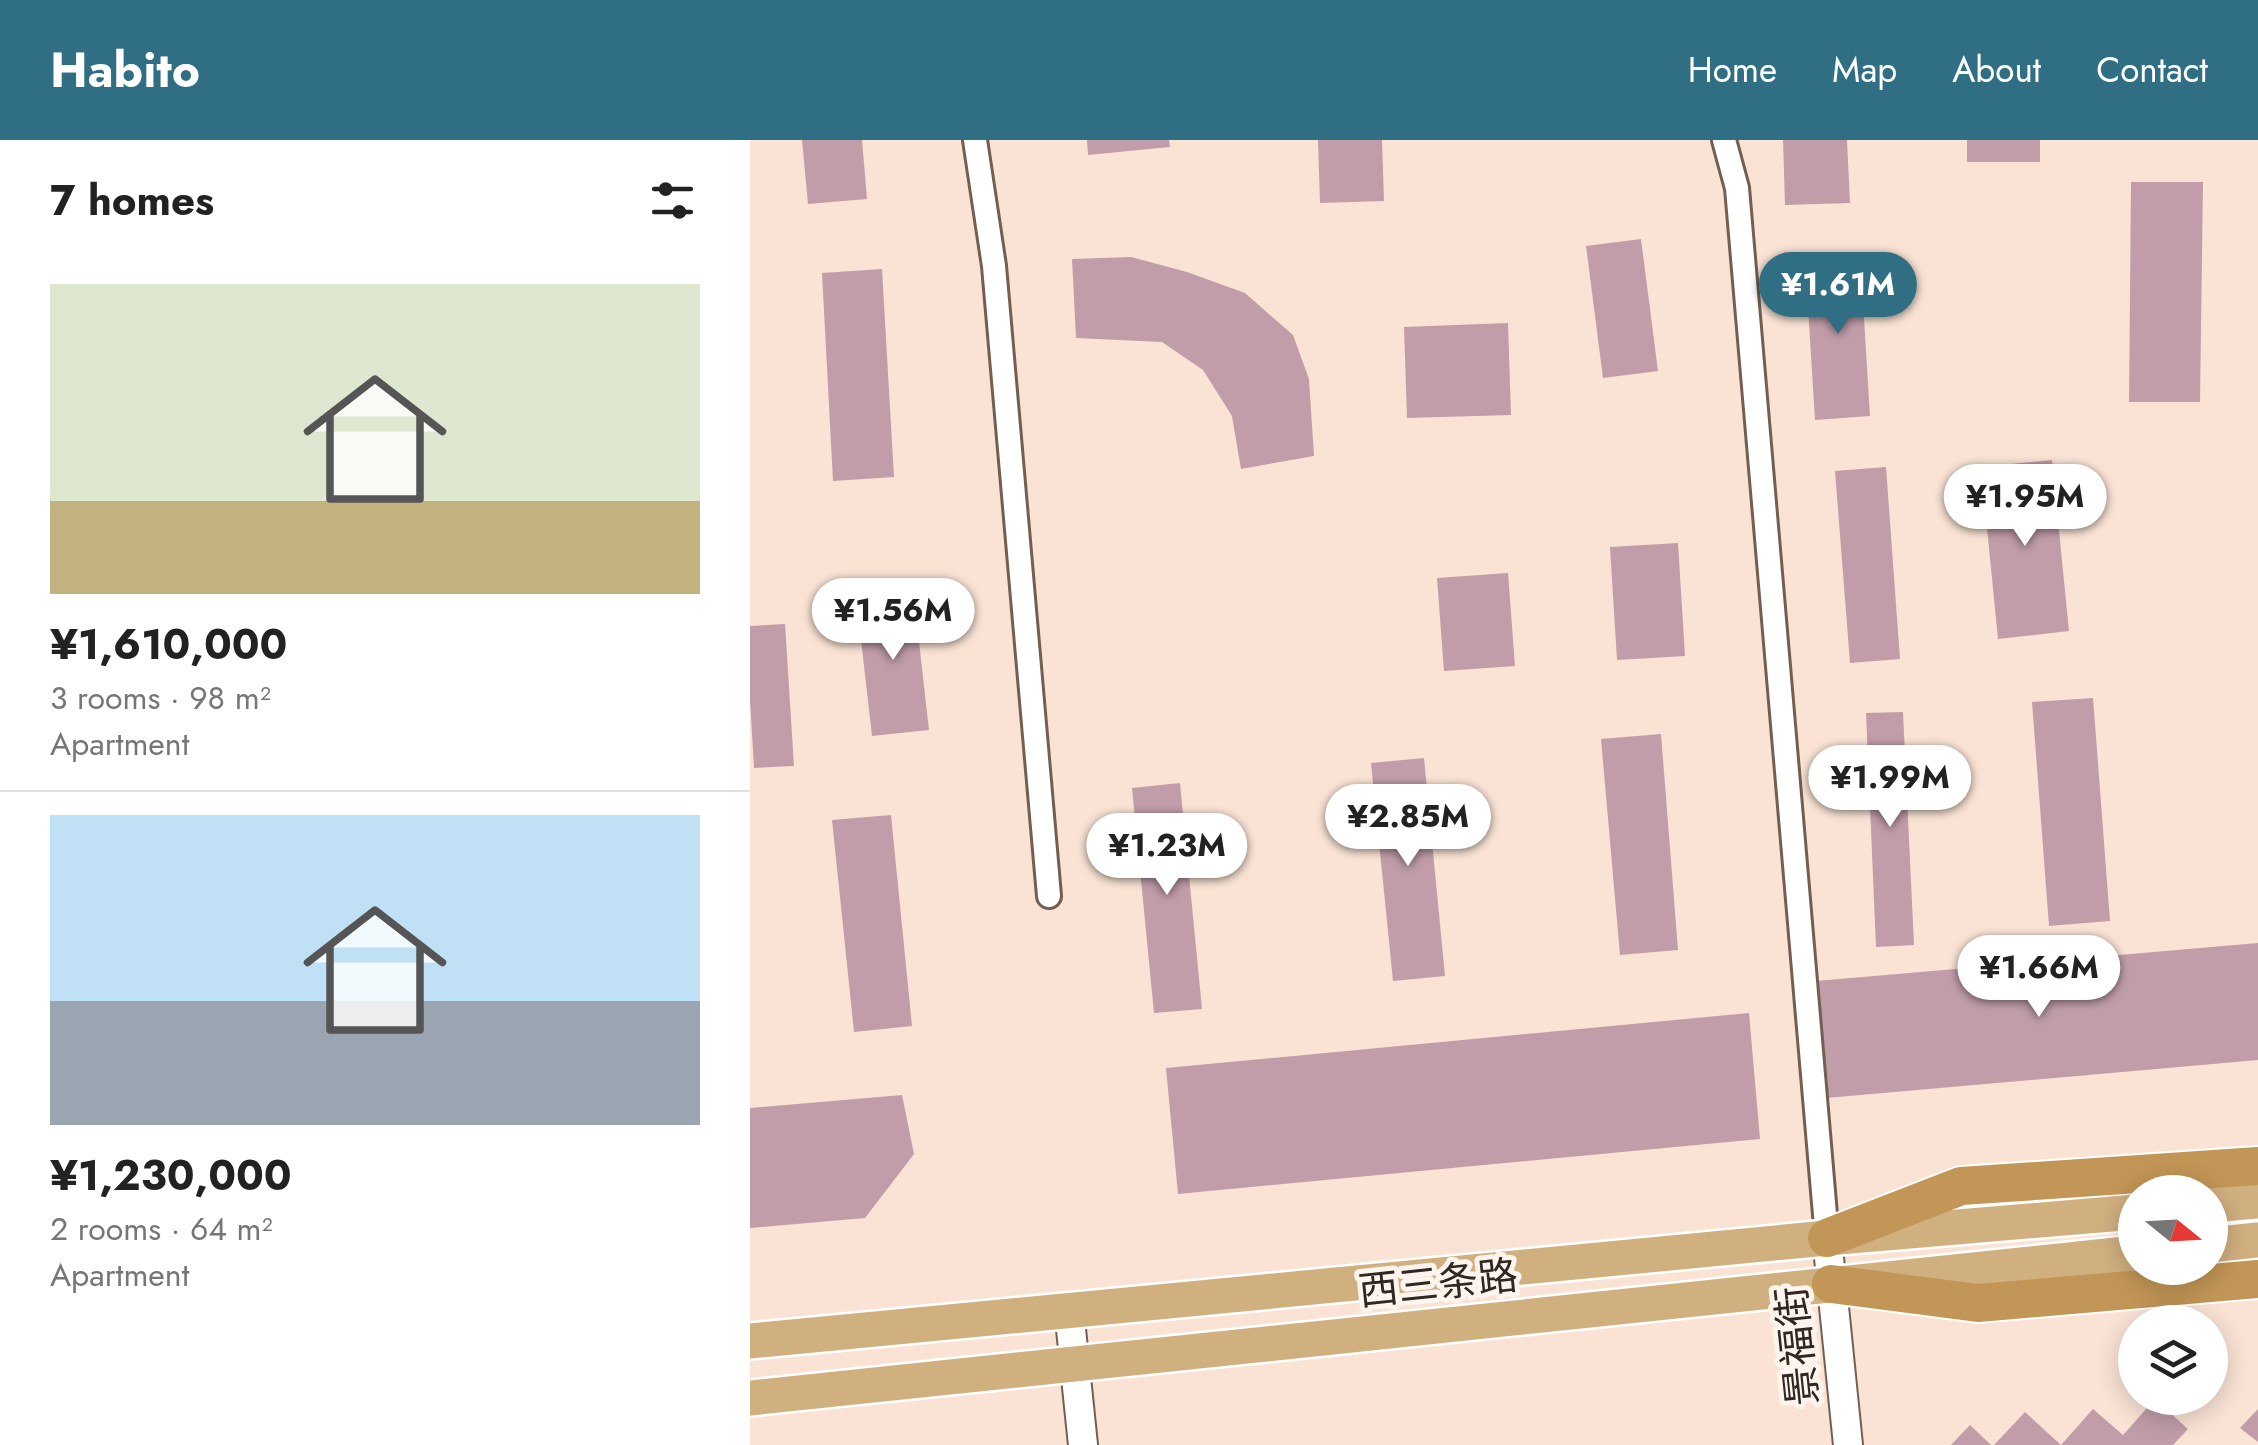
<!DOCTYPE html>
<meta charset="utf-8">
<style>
body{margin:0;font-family:Jost,"Noto Sans SC",sans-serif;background:#f2f2f2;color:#222;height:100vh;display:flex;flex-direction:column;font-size:38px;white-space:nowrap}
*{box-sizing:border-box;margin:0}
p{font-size:32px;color:#767676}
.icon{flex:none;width:55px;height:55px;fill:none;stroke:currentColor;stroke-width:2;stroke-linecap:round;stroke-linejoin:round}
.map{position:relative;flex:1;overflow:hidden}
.drawer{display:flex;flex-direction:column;background:#fff;width:750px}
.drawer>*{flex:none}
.needle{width:65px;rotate:108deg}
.tools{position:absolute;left:1368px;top:1035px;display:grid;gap:20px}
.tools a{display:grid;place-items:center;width:110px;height:110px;border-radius:50%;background:#fff;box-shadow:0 5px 25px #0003;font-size:50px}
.price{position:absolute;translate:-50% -85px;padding:0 22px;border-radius:35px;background:#fff;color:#222;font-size:32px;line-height:65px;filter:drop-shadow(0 2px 5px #0008)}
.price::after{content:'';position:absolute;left:50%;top:60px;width:30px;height:22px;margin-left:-15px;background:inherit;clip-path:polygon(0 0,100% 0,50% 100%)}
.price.on{background:#2f6e83;color:#fff}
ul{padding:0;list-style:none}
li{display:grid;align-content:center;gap:20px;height:530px;padding:0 50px}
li+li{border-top:2px solid #e0e0e0}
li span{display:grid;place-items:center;height:310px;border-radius:0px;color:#555}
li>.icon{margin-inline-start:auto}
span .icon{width:180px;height:180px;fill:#fffc;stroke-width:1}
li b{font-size:42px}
h2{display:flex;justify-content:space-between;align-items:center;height:120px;padding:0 50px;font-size:42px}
header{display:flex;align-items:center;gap:60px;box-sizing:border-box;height:140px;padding:0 50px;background:#2f6e83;color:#fff}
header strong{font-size:48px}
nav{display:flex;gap:55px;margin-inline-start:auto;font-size:35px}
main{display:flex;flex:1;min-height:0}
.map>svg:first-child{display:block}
</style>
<header>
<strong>Habito</strong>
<nav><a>Home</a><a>Map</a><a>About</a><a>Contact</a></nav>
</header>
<main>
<section class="drawer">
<h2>7 homes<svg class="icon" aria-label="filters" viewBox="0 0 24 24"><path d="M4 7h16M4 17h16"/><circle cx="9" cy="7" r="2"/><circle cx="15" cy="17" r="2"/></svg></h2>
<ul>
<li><span style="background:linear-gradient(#dfe7d0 70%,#c2b280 0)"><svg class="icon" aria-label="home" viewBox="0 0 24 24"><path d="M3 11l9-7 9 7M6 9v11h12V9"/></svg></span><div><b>¥1,610,000</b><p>3 rooms · 98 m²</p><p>Apartment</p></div></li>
<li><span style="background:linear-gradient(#bfe0f5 60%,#9aa5b1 0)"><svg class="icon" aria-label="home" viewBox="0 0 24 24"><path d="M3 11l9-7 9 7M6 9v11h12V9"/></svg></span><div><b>¥1,230,000</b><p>2 rooms · 64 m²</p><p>Apartment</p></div></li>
</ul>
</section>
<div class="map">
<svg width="1508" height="1305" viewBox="0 0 1508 1305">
<rect width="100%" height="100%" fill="#fae3d5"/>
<!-- building -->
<path fill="#c19da9" d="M52,0h60l5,59 -59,5z
M337,0h82l1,7 -82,8z
M568,0h64l2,61 -64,2z
M1033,0h64l3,63 -65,2z
M1217,0h73v22h-73z
M1381,42h72l-3,220h-71z
M891,99l17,132 -55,7 -17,-132z
M1110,114l10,162 -55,4 -10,-162z
M381,117l56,15 58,21 48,42 16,44 5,77 -73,13 -9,-53 -29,-46 -41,-28 -86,-4 -4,-79z
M132,129l12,208 -61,4 -11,-208z
M758,183l3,92 -104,3 -3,-91z
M1302,320l17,171 -71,8 -17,-172z
M1136,327l14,192 -50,4 -15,-192z
M928,403l7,113 -68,4 -7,-113z
M758,433l7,93 -71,5 -7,-93z
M163,449l16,141 -57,6 -16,-140z
M35,484l9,142 -40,2 -4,-68v-74z
M1343,558l17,223 -61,5 -17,-224z
M1153,572l11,233 -38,2 -10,-234z
M911,594l17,216 -58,5 -19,-216z
M674,618l21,218 -52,5 -22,-218z
M430,643l22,226 -48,4 -22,-225z
M141,675l21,211 -58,6 -22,-212z
M1508,803v117l-432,38 -10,-117z
M999,873l11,126 -582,55 -12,-126z
M152,955l12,59 -49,64 -115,10v-120z
M1405,1259l33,30 -15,16h-179l31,-33 36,33 32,-36 30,26z
M1508,1269v33l-18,-14z
M1220,1285l21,20h-40z"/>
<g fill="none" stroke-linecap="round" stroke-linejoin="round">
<defs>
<path id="minor" d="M225,0l19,126 55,630
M974,0l13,48 90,1050"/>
<path id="tertiary" d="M1077,1098l21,207
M319,1170l14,135"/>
<path id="primary" d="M1460,1065l48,-4
M1460,1105l48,-5
M0,1201l1077,-103 308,-26
M0,1258l1385,-145"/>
<path id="trunk" d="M1077,1098l134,-52 297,-20
M1081,1144l147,19 280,-24"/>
</defs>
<!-- minor casing -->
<use href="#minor" stroke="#725f52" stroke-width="28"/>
<!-- tertiary casing -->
<use href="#tertiary" stroke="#725f52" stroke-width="32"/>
<!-- primary casing -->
<use href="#primary" stroke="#fff" stroke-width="40"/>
<!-- trunk casing -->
<use href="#trunk" stroke="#fff" stroke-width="42"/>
<!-- minor -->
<use href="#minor" stroke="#fff" stroke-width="22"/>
<!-- tertiary -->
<use href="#tertiary" stroke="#fff" stroke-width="28"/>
<!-- primary -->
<use href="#primary" stroke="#d1b080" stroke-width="35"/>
<!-- trunk -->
<use href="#trunk" stroke="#c29656" stroke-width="38"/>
</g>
<g text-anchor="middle" stroke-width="10" stroke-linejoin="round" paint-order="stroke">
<!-- street labels -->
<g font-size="40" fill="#302722" stroke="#fdf4ee">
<text transform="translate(688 1143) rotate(-6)" y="14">西三条路</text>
<text transform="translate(1047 1206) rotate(-96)" y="14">景福街</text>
</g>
</g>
</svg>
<div class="tools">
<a><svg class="needle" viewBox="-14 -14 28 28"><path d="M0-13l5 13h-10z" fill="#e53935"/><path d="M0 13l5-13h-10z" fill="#767676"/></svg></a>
<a><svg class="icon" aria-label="layers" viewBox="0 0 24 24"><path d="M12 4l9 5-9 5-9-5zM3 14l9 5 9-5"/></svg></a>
</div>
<b class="price on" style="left:1088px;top:197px">¥1.61M</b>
<b class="price" style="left:1275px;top:409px">¥1.95M</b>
<b class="price" style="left:143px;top:523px">¥1.56M</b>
<b class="price" style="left:1140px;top:690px">¥1.99M</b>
<b class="price" style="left:658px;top:729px">¥2.85M</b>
<b class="price" style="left:417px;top:758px">¥1.23M</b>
<b class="price" style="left:1289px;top:880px">¥1.66M</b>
</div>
</main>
